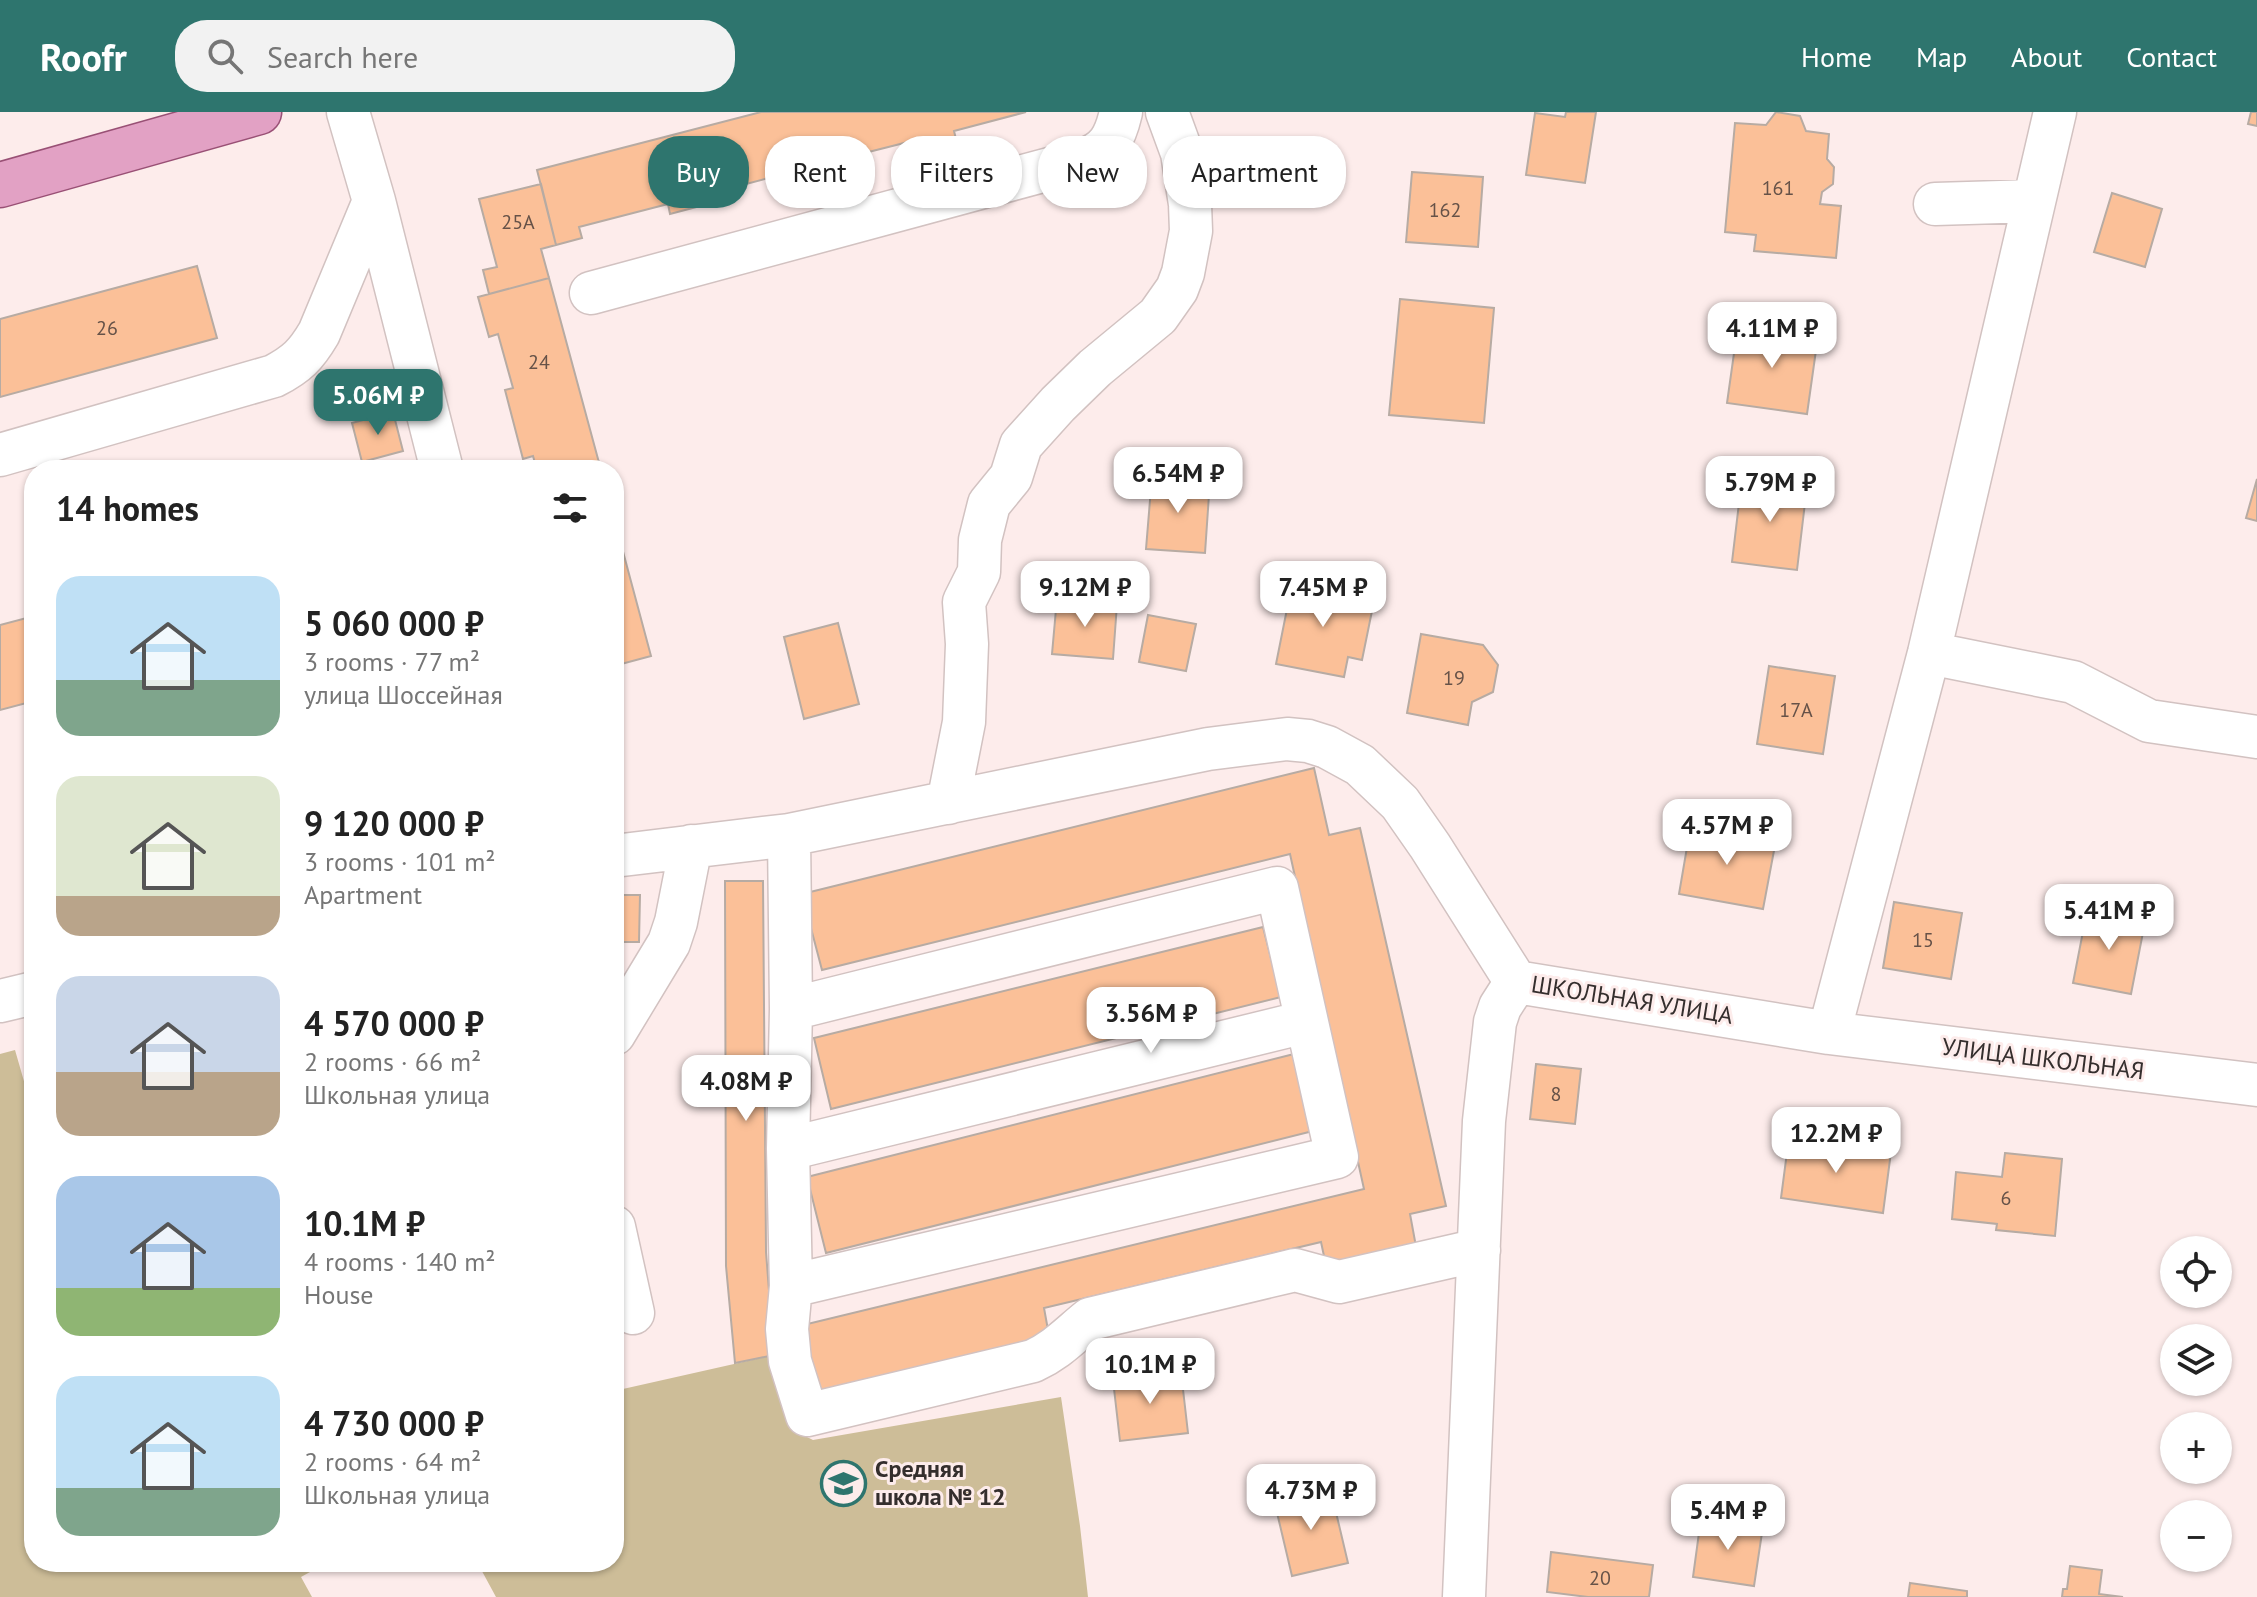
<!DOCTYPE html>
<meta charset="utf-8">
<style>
body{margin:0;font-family:"PT Sans",sans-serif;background:#f2f2f2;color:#222;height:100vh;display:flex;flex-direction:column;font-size:30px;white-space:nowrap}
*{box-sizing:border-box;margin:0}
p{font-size:26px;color:#767676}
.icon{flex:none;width:44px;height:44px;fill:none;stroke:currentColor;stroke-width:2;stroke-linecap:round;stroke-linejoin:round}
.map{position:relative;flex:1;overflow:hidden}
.sheet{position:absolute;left:24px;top:348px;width:600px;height:1112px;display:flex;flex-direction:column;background:#fff;border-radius:32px;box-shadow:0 2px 6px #0004}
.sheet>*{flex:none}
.guide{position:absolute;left:648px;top:24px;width:760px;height:72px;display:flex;gap:16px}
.tools{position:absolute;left:2160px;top:1124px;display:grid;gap:16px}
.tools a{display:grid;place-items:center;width:72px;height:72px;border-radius:50%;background:#fff;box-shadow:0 2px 6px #0004;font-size:40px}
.price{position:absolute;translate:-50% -68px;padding:0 18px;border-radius:16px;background:#fff;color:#222;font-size:26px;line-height:52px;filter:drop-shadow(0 2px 4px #0008)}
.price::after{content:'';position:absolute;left:50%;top:48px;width:24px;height:18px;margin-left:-12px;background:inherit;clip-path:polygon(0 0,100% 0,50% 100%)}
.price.on{background:#2e756e;color:#fff}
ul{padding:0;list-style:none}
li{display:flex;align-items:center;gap:24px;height:200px;padding:0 32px}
li span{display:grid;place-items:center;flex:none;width:224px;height:160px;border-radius:24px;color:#555}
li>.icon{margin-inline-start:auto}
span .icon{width:96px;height:96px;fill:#fffc;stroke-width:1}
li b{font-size:34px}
h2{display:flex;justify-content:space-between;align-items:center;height:96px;padding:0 32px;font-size:34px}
.tag{padding:0 28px;border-radius:32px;background:#fff;box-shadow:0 2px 6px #0004;font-size:28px;line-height:72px}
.tag.on{background:#2e756e;color:#fff}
header{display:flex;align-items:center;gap:48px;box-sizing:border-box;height:112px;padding:0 40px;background:#2e756e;color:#fff}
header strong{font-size:38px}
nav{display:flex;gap:44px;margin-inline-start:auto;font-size:28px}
.search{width:560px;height:72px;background:#f2f2f2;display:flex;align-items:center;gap:20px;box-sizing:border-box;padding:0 28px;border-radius:32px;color:#767676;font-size:30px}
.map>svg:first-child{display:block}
</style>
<header>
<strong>Roofr</strong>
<div class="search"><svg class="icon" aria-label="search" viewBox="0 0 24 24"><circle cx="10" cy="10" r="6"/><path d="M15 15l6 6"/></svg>Search here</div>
<nav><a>Home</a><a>Map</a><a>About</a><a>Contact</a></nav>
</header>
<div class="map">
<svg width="2257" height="1485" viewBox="0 0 2257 1485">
<rect width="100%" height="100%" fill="#fdeceb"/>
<!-- green -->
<path fill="#cdbd98" d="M15,938l19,66v446h294l-27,15 11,20h-312v-543z
M774,1243l29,80 10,5 248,-43 19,129 8,71h-592l-19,-35h137v-171z"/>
<!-- building -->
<path fill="#fbc098" stroke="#b7aba3" stroke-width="2" d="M761,0h265l-72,19 2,8 -38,10 -2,-9 -87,22 3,9 -39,10 -2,-9 -90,24 3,9 -34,9 -2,-10 -89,23 3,11 -26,7 -19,-75z
M1566,0h30l-11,71 -59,-8 9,-62 30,4z
M1776,0l24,4 6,15 23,3 -2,25 7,8 -1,17 -11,8 -2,12 21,2 -5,52 -82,-7 2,-16 -31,-3 10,-109 31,2z
M2251,0h6v14l-9,-2z
M1412,60l71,5 -5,70 -72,-5z
M541,72l15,61 -15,4 8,29 -60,16 -6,-24 14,-3 -18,-68z
M2112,81l50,16 -17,58 -51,-15z
M197,154l20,72 -217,59v-78z
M549,166l52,192h-64l-4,-14 -10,3 -18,-69 8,-2 -15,-54 -9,3 -11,-40z
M1400,187l94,9 -10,115 -95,-8z
M1738,213l80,11 -11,78 -80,-11z
M393,300l10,39 -41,11 -10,-39z
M1152,364l58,4 -5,73 -59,-4z
M1742,366l65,8 -10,84 -65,-8z
M2257,367v42l-11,-3z
M614,406l37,138 -37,10z
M1293,467l67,13 -2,12 15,2 -11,54 -14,-3 -4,20 -68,-13z
M1057,486l60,6 -4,55 -61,-5z
M1148,503l48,9 -10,47 -47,-9z
M34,504v85l-34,9v-85z
M838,511l21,81 -55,15 -20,-82z
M1421,522l62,11 15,20 -5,27 -21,10 -4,23 -61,-12z
M1769,554l66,10 -12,78 -66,-10z
M1314,656l15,67 31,-7 86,378 -36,8 7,38 -90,18 -6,-28 -277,66 6,33 -240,59 -15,-73 569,-138 -74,-335 -468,116 -20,-76z
M1691,712l85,16 -13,69 -84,-15z
M725,769h38l3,371 8,103 -39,8 -9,-97z
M614,783h26l-1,47h-25z
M1894,790l68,11 -11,66 -68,-11z
M2087,799l58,11 -14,72 -58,-11z
M1263,815l18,70 -450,112 -17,-71z
M1294,942l19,77 -487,122 -19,-76z
M1536,952l45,5 -6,55 -45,-5z
M1789,1025l102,15 -8,61 -102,-15z
M2005,1041l57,6 -7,77 -59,-6 1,-6 -45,-5 4,-47 46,5z
M1181,1260l7,61 -68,8 -7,-61z
M1330,1375l18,76 -56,13 -18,-76z
M1701,1406l62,8 -9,60 -61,-9z
M1551,1440l102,13 -4,32h-61l-41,-5z
M2070,1454l32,4 -3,24 24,3h-61l1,-8h4z
M1910,1471l57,8v6h-59z"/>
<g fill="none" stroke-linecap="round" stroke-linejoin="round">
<defs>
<path id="minor" d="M348,0l26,89 68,269
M1935,92l99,-3
M591,181l492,-133c25,-9 32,-22 38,-48
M0,343l274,-79c23,-12 32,-21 45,-43l55,-132
M1929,541l144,29 76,39 108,16
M948,691l16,-81 3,-78 -3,-42 15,-30 1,-32 9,-36 22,-27 10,-32 37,-41 37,-36 63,-52 19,-27 6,-16 8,-42 -1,-27 -8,-51 -15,-41
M789,723l2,174 -3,140 3,137 -4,43 3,32 17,54 226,-54c24,-11 37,-26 57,-42l205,-49 44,12 140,-32
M614,744l175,-21 419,-86 79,-10 21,2 19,6 33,18 40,38 30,43 86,136
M1516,870l313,51 428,52
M0,889l34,-8
M1829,921l100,-380 126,-541
M614,922l55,-91 7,-21 15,-76
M788,1037l517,-127
M614,1115l19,86
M791,1174l546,-129 -60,-269 -486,121
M1464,1485l20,-476 11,-99 5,-15 16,-25"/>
<path id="major" d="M0,73l259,-73"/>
</defs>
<!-- minor casing -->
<use href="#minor" stroke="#d2c2c1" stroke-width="45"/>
<!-- major casing -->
<use href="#major" stroke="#995075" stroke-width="47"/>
<!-- minor -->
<use href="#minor" stroke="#fff" stroke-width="42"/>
<!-- major -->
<use href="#major" stroke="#e2a1c4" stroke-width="44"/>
</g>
<!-- icons -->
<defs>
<symbol id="school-ring" viewBox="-11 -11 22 22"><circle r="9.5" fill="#fdeceb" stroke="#2e756e" stroke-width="1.5"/><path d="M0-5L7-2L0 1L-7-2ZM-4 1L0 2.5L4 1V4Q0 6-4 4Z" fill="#2e756e"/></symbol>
</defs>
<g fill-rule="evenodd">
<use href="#school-ring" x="818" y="1346" width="51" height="51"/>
</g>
<g text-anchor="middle" stroke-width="6" stroke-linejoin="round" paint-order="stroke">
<!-- number labels -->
<g font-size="20" fill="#665248">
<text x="1778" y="83">161</text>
<text x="1445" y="105">162</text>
<text x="518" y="117">25А</text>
<text x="107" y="223">26</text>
<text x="539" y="257">24</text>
<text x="1454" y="573">19</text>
<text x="1796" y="605">17А</text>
<text x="1923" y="835">15</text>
<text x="1556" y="989">8</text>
<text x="2006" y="1093">6</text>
<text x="1600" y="1473">20</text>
</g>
<!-- street labels -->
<g font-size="24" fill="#342e2d" stroke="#fdeceb">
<text transform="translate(1632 888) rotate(9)" y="8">ШКОЛЬНАЯ УЛИЦА</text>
<text transform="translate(2043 947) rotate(7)" y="8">УЛИЦА ШКОЛЬНАЯ</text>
</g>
<!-- poi labels -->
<g font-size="24" font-weight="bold" fill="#342e2d" stroke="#fdeceb" text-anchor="start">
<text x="875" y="1365">Средняя<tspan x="875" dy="28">школа № 12</tspan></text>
</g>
</g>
</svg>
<div class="tools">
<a><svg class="icon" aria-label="locate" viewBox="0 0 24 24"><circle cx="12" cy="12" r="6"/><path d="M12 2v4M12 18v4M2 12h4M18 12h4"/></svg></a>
<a><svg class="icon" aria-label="layers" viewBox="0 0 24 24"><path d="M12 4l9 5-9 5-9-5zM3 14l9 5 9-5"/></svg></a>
<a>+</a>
<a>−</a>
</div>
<b class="price" style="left:1772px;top:258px">4.11M ₽</b>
<b class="price on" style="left:378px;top:325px">5.06M ₽</b>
<b class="price" style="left:1178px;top:403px">6.54M ₽</b>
<b class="price" style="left:1770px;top:412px">5.79M ₽</b>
<b class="price" style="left:1085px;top:517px">9.12M ₽</b>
<b class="price" style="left:1323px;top:517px">7.45M ₽</b>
<b class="price" style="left:1727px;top:755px">4.57M ₽</b>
<b class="price" style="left:2109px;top:840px">5.41M ₽</b>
<b class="price" style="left:1151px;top:943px">3.56M ₽</b>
<b class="price" style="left:746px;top:1011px">4.08M ₽</b>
<b class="price" style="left:1836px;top:1063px">12.2M ₽</b>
<b class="price" style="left:1150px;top:1294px">10.1M ₽</b>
<b class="price" style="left:1311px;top:1420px">4.73M ₽</b>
<b class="price" style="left:1728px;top:1440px">5.4M ₽</b>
<div class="guide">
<a class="tag on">Buy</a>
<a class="tag">Rent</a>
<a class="tag">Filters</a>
<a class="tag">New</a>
<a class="tag">Apartment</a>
</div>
<section class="sheet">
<h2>14 homes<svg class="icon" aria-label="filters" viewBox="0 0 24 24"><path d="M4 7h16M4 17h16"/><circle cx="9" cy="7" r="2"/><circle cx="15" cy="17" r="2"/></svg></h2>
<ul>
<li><span style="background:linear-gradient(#bfe0f5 65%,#7fa58c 0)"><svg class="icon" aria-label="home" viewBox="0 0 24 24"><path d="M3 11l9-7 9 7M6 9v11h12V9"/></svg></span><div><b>5 060 000 ₽</b><p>3 rooms · 77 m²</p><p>улица Шоссейная</p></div></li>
<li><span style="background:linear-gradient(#dfe7d0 75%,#b9a48a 0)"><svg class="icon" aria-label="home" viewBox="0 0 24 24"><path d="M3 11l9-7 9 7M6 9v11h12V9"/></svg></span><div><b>9 120 000 ₽</b><p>3 rooms · 101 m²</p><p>Apartment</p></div></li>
<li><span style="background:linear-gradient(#c9d6e8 60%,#b9a48a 0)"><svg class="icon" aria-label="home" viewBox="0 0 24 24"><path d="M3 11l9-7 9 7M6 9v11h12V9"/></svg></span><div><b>4 570 000 ₽</b><p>2 rooms · 66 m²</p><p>Школьная улица</p></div></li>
<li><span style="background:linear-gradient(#a9c7e8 70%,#8fb573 0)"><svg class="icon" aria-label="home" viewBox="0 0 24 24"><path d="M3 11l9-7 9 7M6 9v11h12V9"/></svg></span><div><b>10.1M ₽</b><p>4 rooms · 140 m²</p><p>House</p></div></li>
<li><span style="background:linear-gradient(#bfe0f5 70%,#7fa58c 0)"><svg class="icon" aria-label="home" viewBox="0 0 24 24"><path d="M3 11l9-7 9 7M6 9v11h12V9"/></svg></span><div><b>4 730 000 ₽</b><p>2 rooms · 64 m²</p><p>Школьная улица</p></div></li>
</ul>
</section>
</div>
